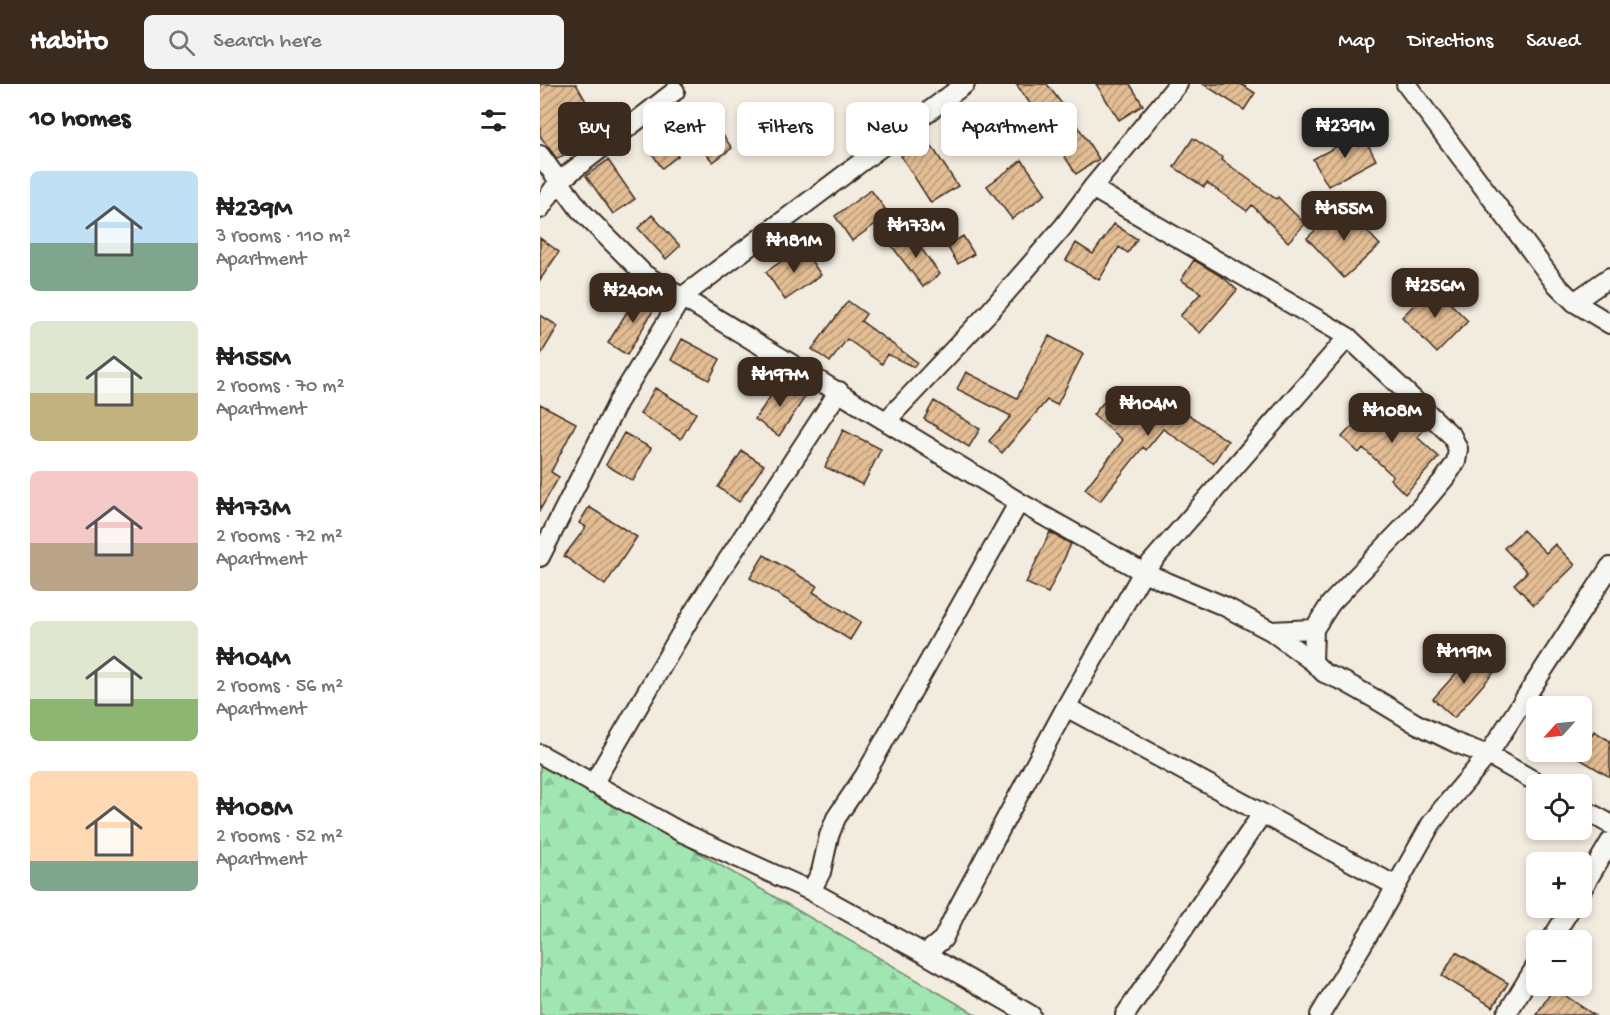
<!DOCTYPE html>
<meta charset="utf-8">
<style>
body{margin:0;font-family:"Gochi Hand",sans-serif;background:#f2f2f2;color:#222;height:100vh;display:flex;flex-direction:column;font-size:22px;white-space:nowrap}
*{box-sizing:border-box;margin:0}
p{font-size:20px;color:#767676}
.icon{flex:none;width:33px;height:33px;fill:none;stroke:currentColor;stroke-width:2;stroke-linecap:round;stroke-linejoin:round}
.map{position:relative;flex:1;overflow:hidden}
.side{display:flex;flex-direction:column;background:#fff;width:540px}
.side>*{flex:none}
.hud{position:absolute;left:18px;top:18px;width:570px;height:54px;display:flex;gap:12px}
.needle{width:39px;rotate:243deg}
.controls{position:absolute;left:986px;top:612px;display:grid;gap:12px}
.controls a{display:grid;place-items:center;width:66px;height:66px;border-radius:9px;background:#fff;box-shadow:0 3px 9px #0003;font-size:30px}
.price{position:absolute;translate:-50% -51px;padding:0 14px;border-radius:12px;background:#3b2a1e;color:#fff;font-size:20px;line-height:39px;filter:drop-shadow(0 2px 3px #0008)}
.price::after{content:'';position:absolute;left:50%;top:36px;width:18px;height:14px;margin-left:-9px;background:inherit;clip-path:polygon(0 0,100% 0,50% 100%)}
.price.on{background:#222;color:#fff}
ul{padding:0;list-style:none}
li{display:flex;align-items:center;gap:18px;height:150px;padding:0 30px}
li span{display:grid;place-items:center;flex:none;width:168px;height:120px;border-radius:9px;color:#555}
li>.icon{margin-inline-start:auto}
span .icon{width:72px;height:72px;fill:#fffc;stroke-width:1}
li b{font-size:26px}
h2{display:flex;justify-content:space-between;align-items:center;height:72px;padding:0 30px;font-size:26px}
.tag{padding:0 21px;border-radius:9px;background:#fff;box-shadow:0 3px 9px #0003;font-size:21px;line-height:54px}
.tag.on{background:#3b2a1e;color:#fff}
header{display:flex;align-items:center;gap:36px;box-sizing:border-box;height:84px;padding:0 30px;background:#3b2a1e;color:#fff}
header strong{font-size:28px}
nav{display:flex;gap:33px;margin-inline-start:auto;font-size:21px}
.search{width:420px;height:54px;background:#f2f2f2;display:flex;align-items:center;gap:15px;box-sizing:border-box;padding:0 21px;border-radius:9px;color:#767676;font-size:22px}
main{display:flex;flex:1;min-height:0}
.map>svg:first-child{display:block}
</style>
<header>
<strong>Habito</strong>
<div class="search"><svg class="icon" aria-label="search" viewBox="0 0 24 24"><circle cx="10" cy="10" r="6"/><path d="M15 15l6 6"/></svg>Search here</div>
<nav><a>Map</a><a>Directions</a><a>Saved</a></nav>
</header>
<main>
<section class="side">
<h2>10 homes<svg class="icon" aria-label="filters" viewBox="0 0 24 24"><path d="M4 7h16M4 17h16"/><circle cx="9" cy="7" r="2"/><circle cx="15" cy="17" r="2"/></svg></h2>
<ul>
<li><span style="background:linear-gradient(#bfe0f5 60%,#7fa58c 0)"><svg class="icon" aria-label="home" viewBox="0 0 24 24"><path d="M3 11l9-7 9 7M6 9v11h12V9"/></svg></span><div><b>₦239M</b><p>3 rooms · 110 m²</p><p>Apartment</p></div></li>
<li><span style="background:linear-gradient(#dfe7d0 60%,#c2b280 0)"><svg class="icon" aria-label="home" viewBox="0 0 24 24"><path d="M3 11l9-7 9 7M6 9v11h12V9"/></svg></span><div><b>₦155M</b><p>2 rooms · 70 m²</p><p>Apartment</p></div></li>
<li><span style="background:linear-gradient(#f6c9c9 60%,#b9a48a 0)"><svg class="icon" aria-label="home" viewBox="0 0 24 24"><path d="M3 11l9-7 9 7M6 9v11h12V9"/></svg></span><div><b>₦173M</b><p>2 rooms · 72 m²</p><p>Apartment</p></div></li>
<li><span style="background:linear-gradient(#dfe7d0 65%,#8fb573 0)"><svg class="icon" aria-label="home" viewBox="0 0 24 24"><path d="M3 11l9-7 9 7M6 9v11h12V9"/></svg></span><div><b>₦104M</b><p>2 rooms · 56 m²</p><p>Apartment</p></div></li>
<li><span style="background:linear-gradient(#ffd9b3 75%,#7fa58c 0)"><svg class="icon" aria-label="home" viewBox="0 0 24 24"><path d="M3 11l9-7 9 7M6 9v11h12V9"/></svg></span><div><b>₦108M</b><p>2 rooms · 52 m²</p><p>Apartment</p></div></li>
</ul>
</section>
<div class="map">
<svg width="1070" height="931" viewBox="0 0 1070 931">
<defs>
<pattern id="forest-firs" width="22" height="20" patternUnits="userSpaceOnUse" patternTransform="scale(1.5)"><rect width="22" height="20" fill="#a0e6b2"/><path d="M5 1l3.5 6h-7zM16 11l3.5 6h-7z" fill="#8bc599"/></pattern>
<pattern id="building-hatch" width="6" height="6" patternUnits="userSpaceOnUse" patternTransform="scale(1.5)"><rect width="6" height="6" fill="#e3bd94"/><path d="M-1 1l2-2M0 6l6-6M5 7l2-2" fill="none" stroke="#b99a78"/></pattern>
</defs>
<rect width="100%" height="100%" fill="#f2ebdf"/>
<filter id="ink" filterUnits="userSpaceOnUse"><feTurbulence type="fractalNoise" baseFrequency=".0167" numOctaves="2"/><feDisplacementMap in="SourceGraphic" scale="12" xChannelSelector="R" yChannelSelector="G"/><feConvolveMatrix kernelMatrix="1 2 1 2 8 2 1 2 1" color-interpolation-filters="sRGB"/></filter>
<g filter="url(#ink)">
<!-- forest -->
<path fill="url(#forest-firs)" stroke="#6e8868" stroke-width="1.5" d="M0,676l437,255h-437z"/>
<!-- building -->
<path fill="url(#building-hatch)" stroke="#3b2a1e" stroke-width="1.5" d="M0,0h36l27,47 -46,28 -17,-23z
M476,0h31l26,35 26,40 -23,15 -27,-42 1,-1z
M556,0h34l13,21 -24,15z
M663,0h38l14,9 -11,17z
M177,43l15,21 -19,14 -17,-20z
M822,49l14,27 -48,26 -15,-27z
M123,50l15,22 -16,12 -16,-23z
M653,54l30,20 -1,2 54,39 2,-2 27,27 -17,18 -36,-37 -5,6 -40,-28 -3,4 -30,-20z
M387,55l31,47 -27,17 -30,-47z
M68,76l27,39 -22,15 -27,-38z
M482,76l24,34 -34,25 -25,-33z
M331,106l18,24 -37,27 -17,-25z
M803,121l37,40 -36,33 -37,-40z
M112,131l28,31 -14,13 -28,-31z
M574,140l23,15 -9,14 -9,-6 -20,33 -33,-20 10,-17 17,11z
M369,148l31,42 -17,13 -32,-42z
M423,152l11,18 -16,10 -11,-18z
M0,154l19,14 -19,28z
M262,163l19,28 -36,25 -19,-28z
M654,176l30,18 13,12 -37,43 -20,-17 21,-23 -20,-13z
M893,202l35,35 -31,32 -35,-36z
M99,208l18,12 -30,51 -19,-12z
M308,217l18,13 -5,7 56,41 -3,5 -27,-13 -5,10 -35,-25 -17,23 -18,-13z
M0,231l18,11 -18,30z
M509,252l34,18 -26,51 -10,-5 -45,53 -13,-12 22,-25 -54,-27 9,-17 51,26z
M142,255l38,20 -11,21 -38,-20z
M241,297l24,16 -26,39 -24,-17z
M115,304l41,25 -15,26 -41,-25z
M573,307l33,28 19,-23 18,15 45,30 -15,22 -50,-34 -17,21 -3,-3 -43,54 -15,-12 38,-49 -30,-25z
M839,313l23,22 5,-5 17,16 -7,7 22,20 -34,37 -15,-15 3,-3 -30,-28 -4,5 -17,-16z
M394,317l46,28 -11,18 -45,-28z
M0,320l36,19 -25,49 8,5 -19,33z
M303,346l38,19 -18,36 -38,-18z
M84,349l27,15 -18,33 -27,-16z
M202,367l22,14 -25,37 -21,-15z
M49,423l48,30 -32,48 -41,-29 22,-29 -7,-4z
M983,446l23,23 9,-9 20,21 -41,40 -20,-21 13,-12 -23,-24z
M510,448l21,12 -23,49 -22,-10z
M224,471l53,31 -4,6 48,30 -11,18 -38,-24 1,-1 -63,-37z
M934,569l21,18 -41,47 -21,-19z
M1054,647l16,10v36l-32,-19z
M916,868l52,31 -15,24 -51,-31z
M1014,904l40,27h-58z"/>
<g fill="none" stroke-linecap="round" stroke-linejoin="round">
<defs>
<path id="minor" d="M866,0l149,199 19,19 36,22
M0,71l40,55 65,65 374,227 124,70 81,34 47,25 43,-2 17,-26 70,-73 44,-52 11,-16 2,-13 -6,-13 -104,-99 -256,-149
M0,125l18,-27 117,-91
M1034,218l36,-25
M347,336l104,-110 72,-83 29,-39 86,-104
M0,473l78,-155 64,-105 283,-213
M774,545l-1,33 11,11 21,9 32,18 38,23 41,20 32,12 52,29
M731,547l42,31
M526,623l330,179
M0,670l139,77 132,60 114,63 106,61
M53,700l101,-173 145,-220
M1041,724l29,16
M271,807l10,-19 8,-36 7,-18 29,-43 154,-273
M1041,807l29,-49
M1011,856l20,-32
M385,870l18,-15 16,-33 107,-199 77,-135 205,-235
M585,931l137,-201
M780,931l57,-95 54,-96 12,-16 45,-53 122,-188
M966,931l30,-49"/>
</defs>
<!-- minor casing -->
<use href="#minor" stroke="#3b2a1e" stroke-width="22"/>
<!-- minor -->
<use href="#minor" stroke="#f6f6f2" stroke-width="18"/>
</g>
</g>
</svg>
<div class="controls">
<a><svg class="needle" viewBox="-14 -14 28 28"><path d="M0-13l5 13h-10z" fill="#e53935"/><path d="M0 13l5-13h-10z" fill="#767676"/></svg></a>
<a><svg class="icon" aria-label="locate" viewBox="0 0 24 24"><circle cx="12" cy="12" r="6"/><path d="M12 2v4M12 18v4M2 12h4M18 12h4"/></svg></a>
<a>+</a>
<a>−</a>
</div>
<b class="price on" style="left:805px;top:75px">₦239M</b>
<b class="price" style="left:804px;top:158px">₦155M</b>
<b class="price" style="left:376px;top:175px">₦173M</b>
<b class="price" style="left:254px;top:190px">₦181M</b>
<b class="price" style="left:895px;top:235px">₦256M</b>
<b class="price" style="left:93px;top:240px">₦240M</b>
<b class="price" style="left:240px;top:324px">₦197M</b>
<b class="price" style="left:608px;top:353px">₦104M</b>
<b class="price" style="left:852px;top:360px">₦108M</b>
<b class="price" style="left:924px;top:601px">₦119M</b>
<div class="hud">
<a class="tag on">Buy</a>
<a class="tag">Rent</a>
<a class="tag">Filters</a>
<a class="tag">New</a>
<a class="tag">Apartment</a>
</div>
</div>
</main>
